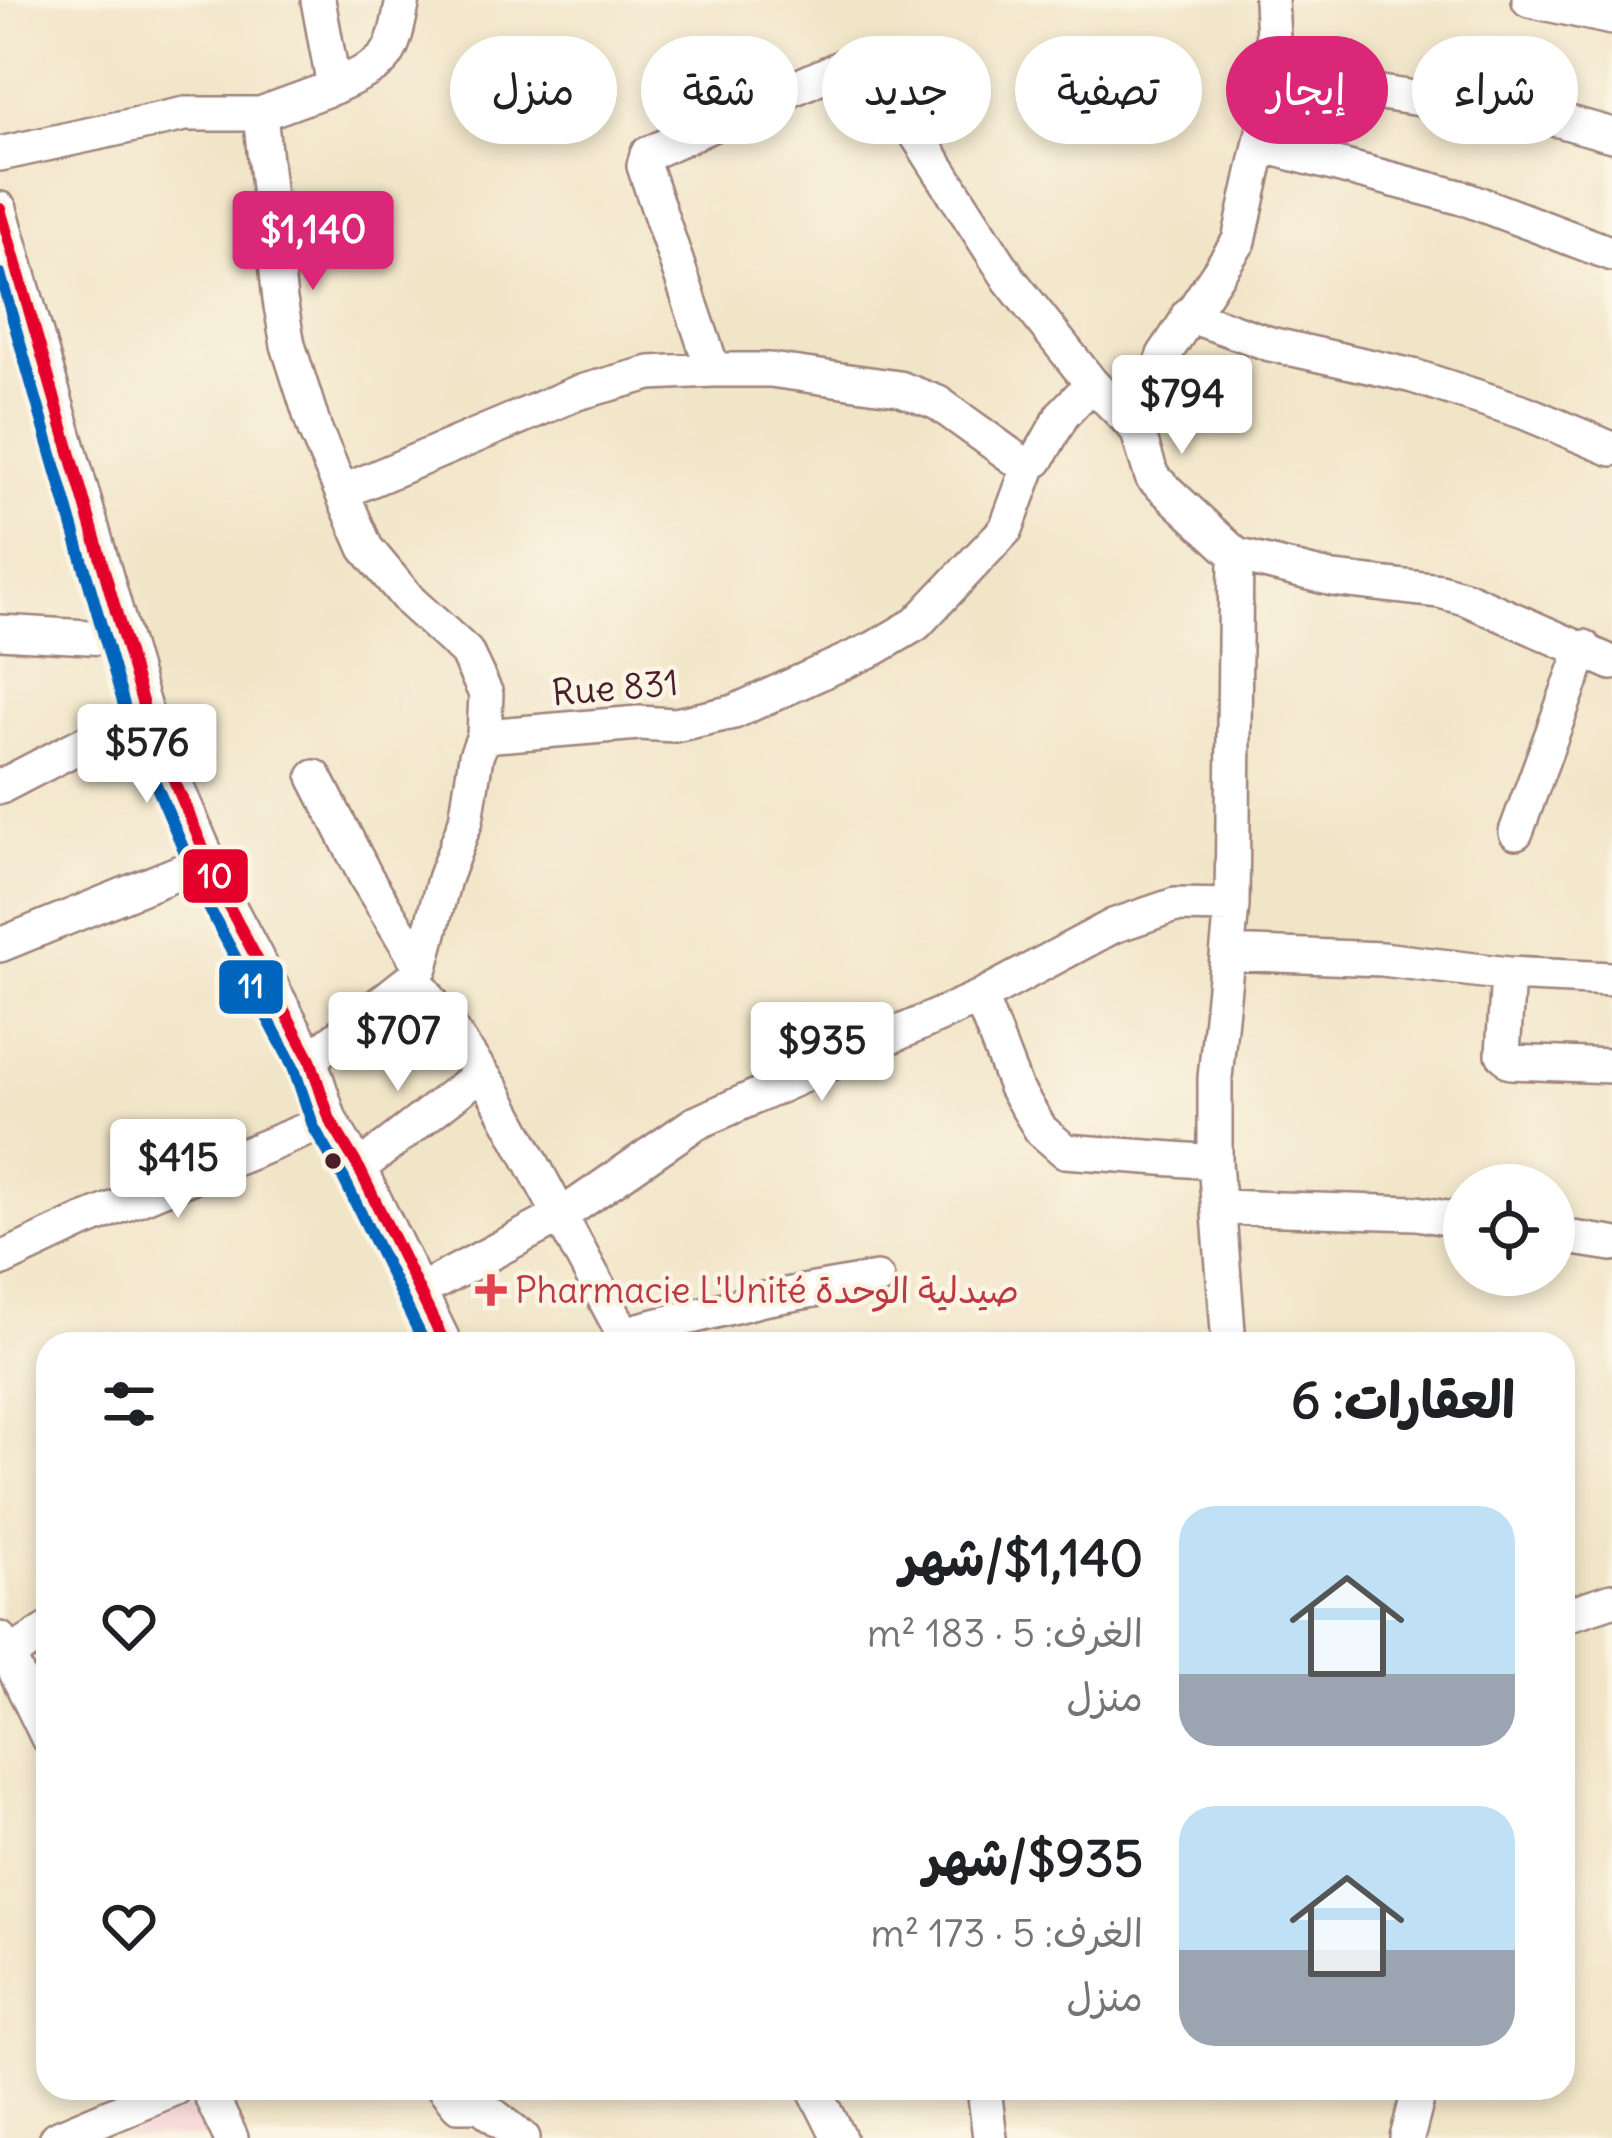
<!DOCTYPE html>
<html lang="ar">
<meta charset="utf-8">
<style>
body{margin:0;font-family:Delius,"Playpen Sans Arabic",sans-serif;background:#f6f6f6;color:#202124;direction:rtl;height:100vh;display:flex;flex-direction:column;font-size:45px;white-space:nowrap}
*{box-sizing:border-box;margin:0}
p{font-size:39px;color:#757577}
.icon{flex:none;width:66px;height:66px;fill:none;stroke:currentColor;stroke-width:2;stroke-linecap:round;stroke-linejoin:round}
.map{position:relative;flex:1;overflow:hidden;direction:ltr}
.side{position:absolute;left:36px;top:1332px;width:1539px;height:768px;display:flex;flex-direction:column;background:#fff;border-radius:36px;box-shadow:0 6px 18px #0003;direction:rtl}
.side>*{flex:none}
.top-card{position:absolute;left:36px;top:36px;width:1542px;height:108px;direction:rtl;display:flex;gap:24px}
.tools{position:absolute;left:1443px;top:1164px;display:grid;gap:24px}
.tools a{display:grid;place-items:center;width:132px;height:132px;border-radius:50%;background:#fff;box-shadow:0 6px 18px #0003;font-size:60px}
.price{position:absolute;translate:-50% -102px;padding:0 27px;border-radius:12px;background:#fff;color:#222;font-size:39px;line-height:78px;filter:drop-shadow(0 3px 6px #0008)}
.price::after{content:'';position:absolute;left:50%;top:72px;width:36px;height:27px;margin-left:-18px;background:inherit;clip-path:polygon(0 0,100% 0,50% 100%)}
.price.selected{background:#db2777;color:#fff}
ul{padding:0;list-style:none}
li{display:flex;align-items:center;gap:36px;height:300px;padding:0 60px}
li span{display:grid;place-items:center;flex:none;width:336px;height:240px;border-radius:36px;color:#555}
li>.icon{margin-inline-start:auto}
span .icon{width:144px;height:144px;fill:#fffc;stroke-width:1}
li b{font-size:51px}
h2{display:flex;justify-content:space-between;align-items:center;height:144px;padding:0 60px;font-size:51px}
.pill{padding:0 42px;border-radius:54px;background:#fff;box-shadow:0 6px 18px #0003;font-size:42px;line-height:108px}
.pill.selected{background:#db2777;color:#fff}
.map>svg:first-child{display:block}
</style>
<div class="map">
<svg width="1612" height="2138" viewBox="0 0 1612 2138">
<rect width="100%" height="100%" fill="#fcf5e5"/>
<filter id="ink" filterUnits="userSpaceOnUse"><feTurbulence type="fractalNoise" baseFrequency=".00833" numOctaves="2"/><feDisplacementMap in="SourceGraphic" scale="24" xChannelSelector="R" yChannelSelector="G"/><feConvolveMatrix kernelMatrix="1 2 1 2 8 2 1 2 1" color-interpolation-filters="sRGB"/></filter>
<filter id="wash" filterUnits="userSpaceOnUse"><feTurbulence type="fractalNoise" baseFrequency=".004" numOctaves="4" result="noise"/><feDisplacementMap in="SourceGraphic" scale="48" xChannelSelector="R" yChannelSelector="G"/><feGaussianBlur stdDeviation="2.7" result="paint"/><feColorMatrix in="noise" values="0 0 0 0 0 0 0 0 0 0 0 0 0 0 0 0 0 1.4 0 .05"/><feComposite in="paint" operator="in"/></filter>
<g filter="url(#wash)">
<rect width="100%" height="100%" fill="#f1e5c8"/>
<!-- built -->
<path fill="#f6cfd6" d="M191,2107l13,31h-82l68,-31z"/>
</g>
<g filter="url(#ink)">
<g fill="none" stroke-linecap="round" stroke-linejoin="round">
<defs>
<path id="minor" d="M1271,0l4,77 -36,164 -75,114 -27,74 15,48 84,78 97,24 107,12 25,7 147,65
M1529,0l83,18
M1275,77l284,43 53,15
M334,87c56,-27 57,-25 69,-87
M260,114l74,-27 -16,-87
M1260,145l207,54 145,55
M0,154l185,-40h75l20,186 8,45 27,85 51,118 45,54 55,50 20,42 -2,42
M0,209l145,503 79,185 86,162 20,61 29,48 86,176
M1188,315l82,29 143,32 111,36 88,37
M713,370l-69,-204 3,-12 206,-92h8l54,70 95,148 82,104
M342,492l235,-99 73,-20 63,-3h57l129,18 39,15 85,61 14,-4 26,-46 29,-30 45,45
M0,632l124,7
M315,777l52,102 54,88
M0,787l145,-75
M1516,832l68,-185
M0,945l207,-84
M1228,953l154,6 126,15 104,5
M1508,974l-5,80 8,8 100,4
M414,977l79,113 136,254
M980,997l35,90 26,43 24,21 150,11
M310,1059l104,-82 7,-10 23,-88 22,-59 10,-64 8,-20 155,-13 36,2 59,-13 141,-64 41,-24 90,-95 24,-65
M359,1168l120,-93
M1219,1207l198,6 47,8
M1554,1235l58,9
M0,1260l81,-38 249,-102
M418,1292l144,-77 132,-91 286,-127 133,-71 62,-21 57,1
M623,1334l140,-35 114,-20
M1229,1344l-14,-182v-84l17,-172 4,-351
M1563,1616l49,-16
M0,1639l48,99
M7,1656l41,-26
M207,2088l24,50
M444,2088l14,17h22l43,33
M814,2088l25,50
M984,2088l6,50
M56,2138l119,-50
M1407,2138l13,-50"/>
</defs>
<!-- minor casing -->
<use href="#minor" stroke="#9e827a" stroke-width="38"/>
<!-- minor -->
<use href="#minor" stroke="#fff" stroke-width="33"/>
<defs>
<path id="bus-1" d="M0,209l145,503 79,185 86,162 20,61 29,48 86,176"/>
<path id="bus-2" d="M0,274l128,445 79,185 86,162 21,62 29,49 82,167"/>
</defs>
<!-- bus-1 casing -->
<use href="#bus-1" stroke="#fcf5e5" stroke-width="21"/>
<!-- bus-2 casing -->
<use href="#bus-2" stroke="#fcf5e5" stroke-width="21"/>
<!-- bus-1 -->
<use href="#bus-1" stroke="#e4002b" stroke-width="12"/>
<!-- bus-2 -->
<use href="#bus-2" stroke="#0065bd" stroke-width="12"/>
</g>
</g>
<!-- markers -->
<circle fill="#4a1f2b" stroke="#fcf5e5" stroke-width="4.5" cx="333" cy="1161" r="10"/>
<path fill="#e0444e" stroke="#fcf5e5" stroke-width="4.5" d="M485 1272h12v12h12v12h-12v12h-12v-12h-12v-12h12z"/>
<g text-anchor="middle" stroke-width="9" stroke-linejoin="round" paint-order="stroke">
<!-- street labels -->
<g font-size="36" fill="#4a1f2b" stroke="#fcf5e5">
<text transform="translate(615 687) rotate(-5)" y="13">Rue 831</text>
</g>
<!-- health labels -->
<g font-size="36" fill="#be3a42" stroke="#fcf5e5" text-anchor="start">
<text x="515" y="1303">Pharmacie L'Unité صيدلية الوحدة</text>
</g>
</g>
<g stroke="#fcf5e5" stroke-width="4.5">
<rect x="181" y="847" width="69" height="58" rx="12" fill="#e4002b"/>
<rect x="217" y="958" width="68" height="58" rx="12" fill="#0065bd"/>
</g>
<g font-size="33" text-anchor="middle" font-weight="bold" fill="#fff">
<text x="215" y="888">10</text>
<text x="251" y="998">11</text>
</g>
</svg>
<div class="tools">
<a><svg class="icon" aria-label="locate" viewBox="0 0 24 24"><circle cx="12" cy="12" r="6"/><path d="M12 2v4M12 18v4M2 12h4M18 12h4"/></svg></a>
</div>
<b class="price selected" style="left:313px;top:293px">$1,140</b>
<b class="price" style="left:1182px;top:457px">$794</b>
<b class="price" style="left:147px;top:806px">$576</b>
<b class="price" style="left:398px;top:1094px">$707</b>
<b class="price" style="left:822px;top:1104px">$935</b>
<b class="price" style="left:178px;top:1221px">$415</b>
<div class="top-card">
<a class="pill">شراء</a>
<a class="pill selected">إيجار</a>
<a class="pill">تصفية</a>
<a class="pill">جديد</a>
<a class="pill">شقة</a>
<a class="pill">منزل</a>
</div>
<section class="side">
<h2>العقارات: 6<svg class="icon" aria-label="filters" viewBox="0 0 24 24"><path d="M4 7h16M4 17h16"/><circle cx="9" cy="7" r="2"/><circle cx="15" cy="17" r="2"/></svg></h2>
<ul>
<li><span style="background:linear-gradient(#bfe0f5 70%,#9aa5b1 0)"><svg class="icon" aria-label="home" viewBox="0 0 24 24"><path d="M3 11l9-7 9 7M6 9v11h12V9"/></svg></span><div><b>$1,140/شهر</b><p>الغرف: 5 · 183 m²</p><p>منزل</p></div><svg class="icon" aria-label="heart" viewBox="0 0 24 24"><path d="M12 20l-8-8c-3-5 5-10 8-4 3-6 11-1 8 4z"/></svg></li>
<li><span style="background:linear-gradient(#bfe0f5 60%,#9aa5b1 0)"><svg class="icon" aria-label="home" viewBox="0 0 24 24"><path d="M3 11l9-7 9 7M6 9v11h12V9"/></svg></span><div><b>$935/شهر</b><p>الغرف: 5 · 173 m²</p><p>منزل</p></div><svg class="icon" aria-label="heart" viewBox="0 0 24 24"><path d="M12 20l-8-8c-3-5 5-10 8-4 3-6 11-1 8 4z"/></svg></li>
</ul>
</section>
</div>
